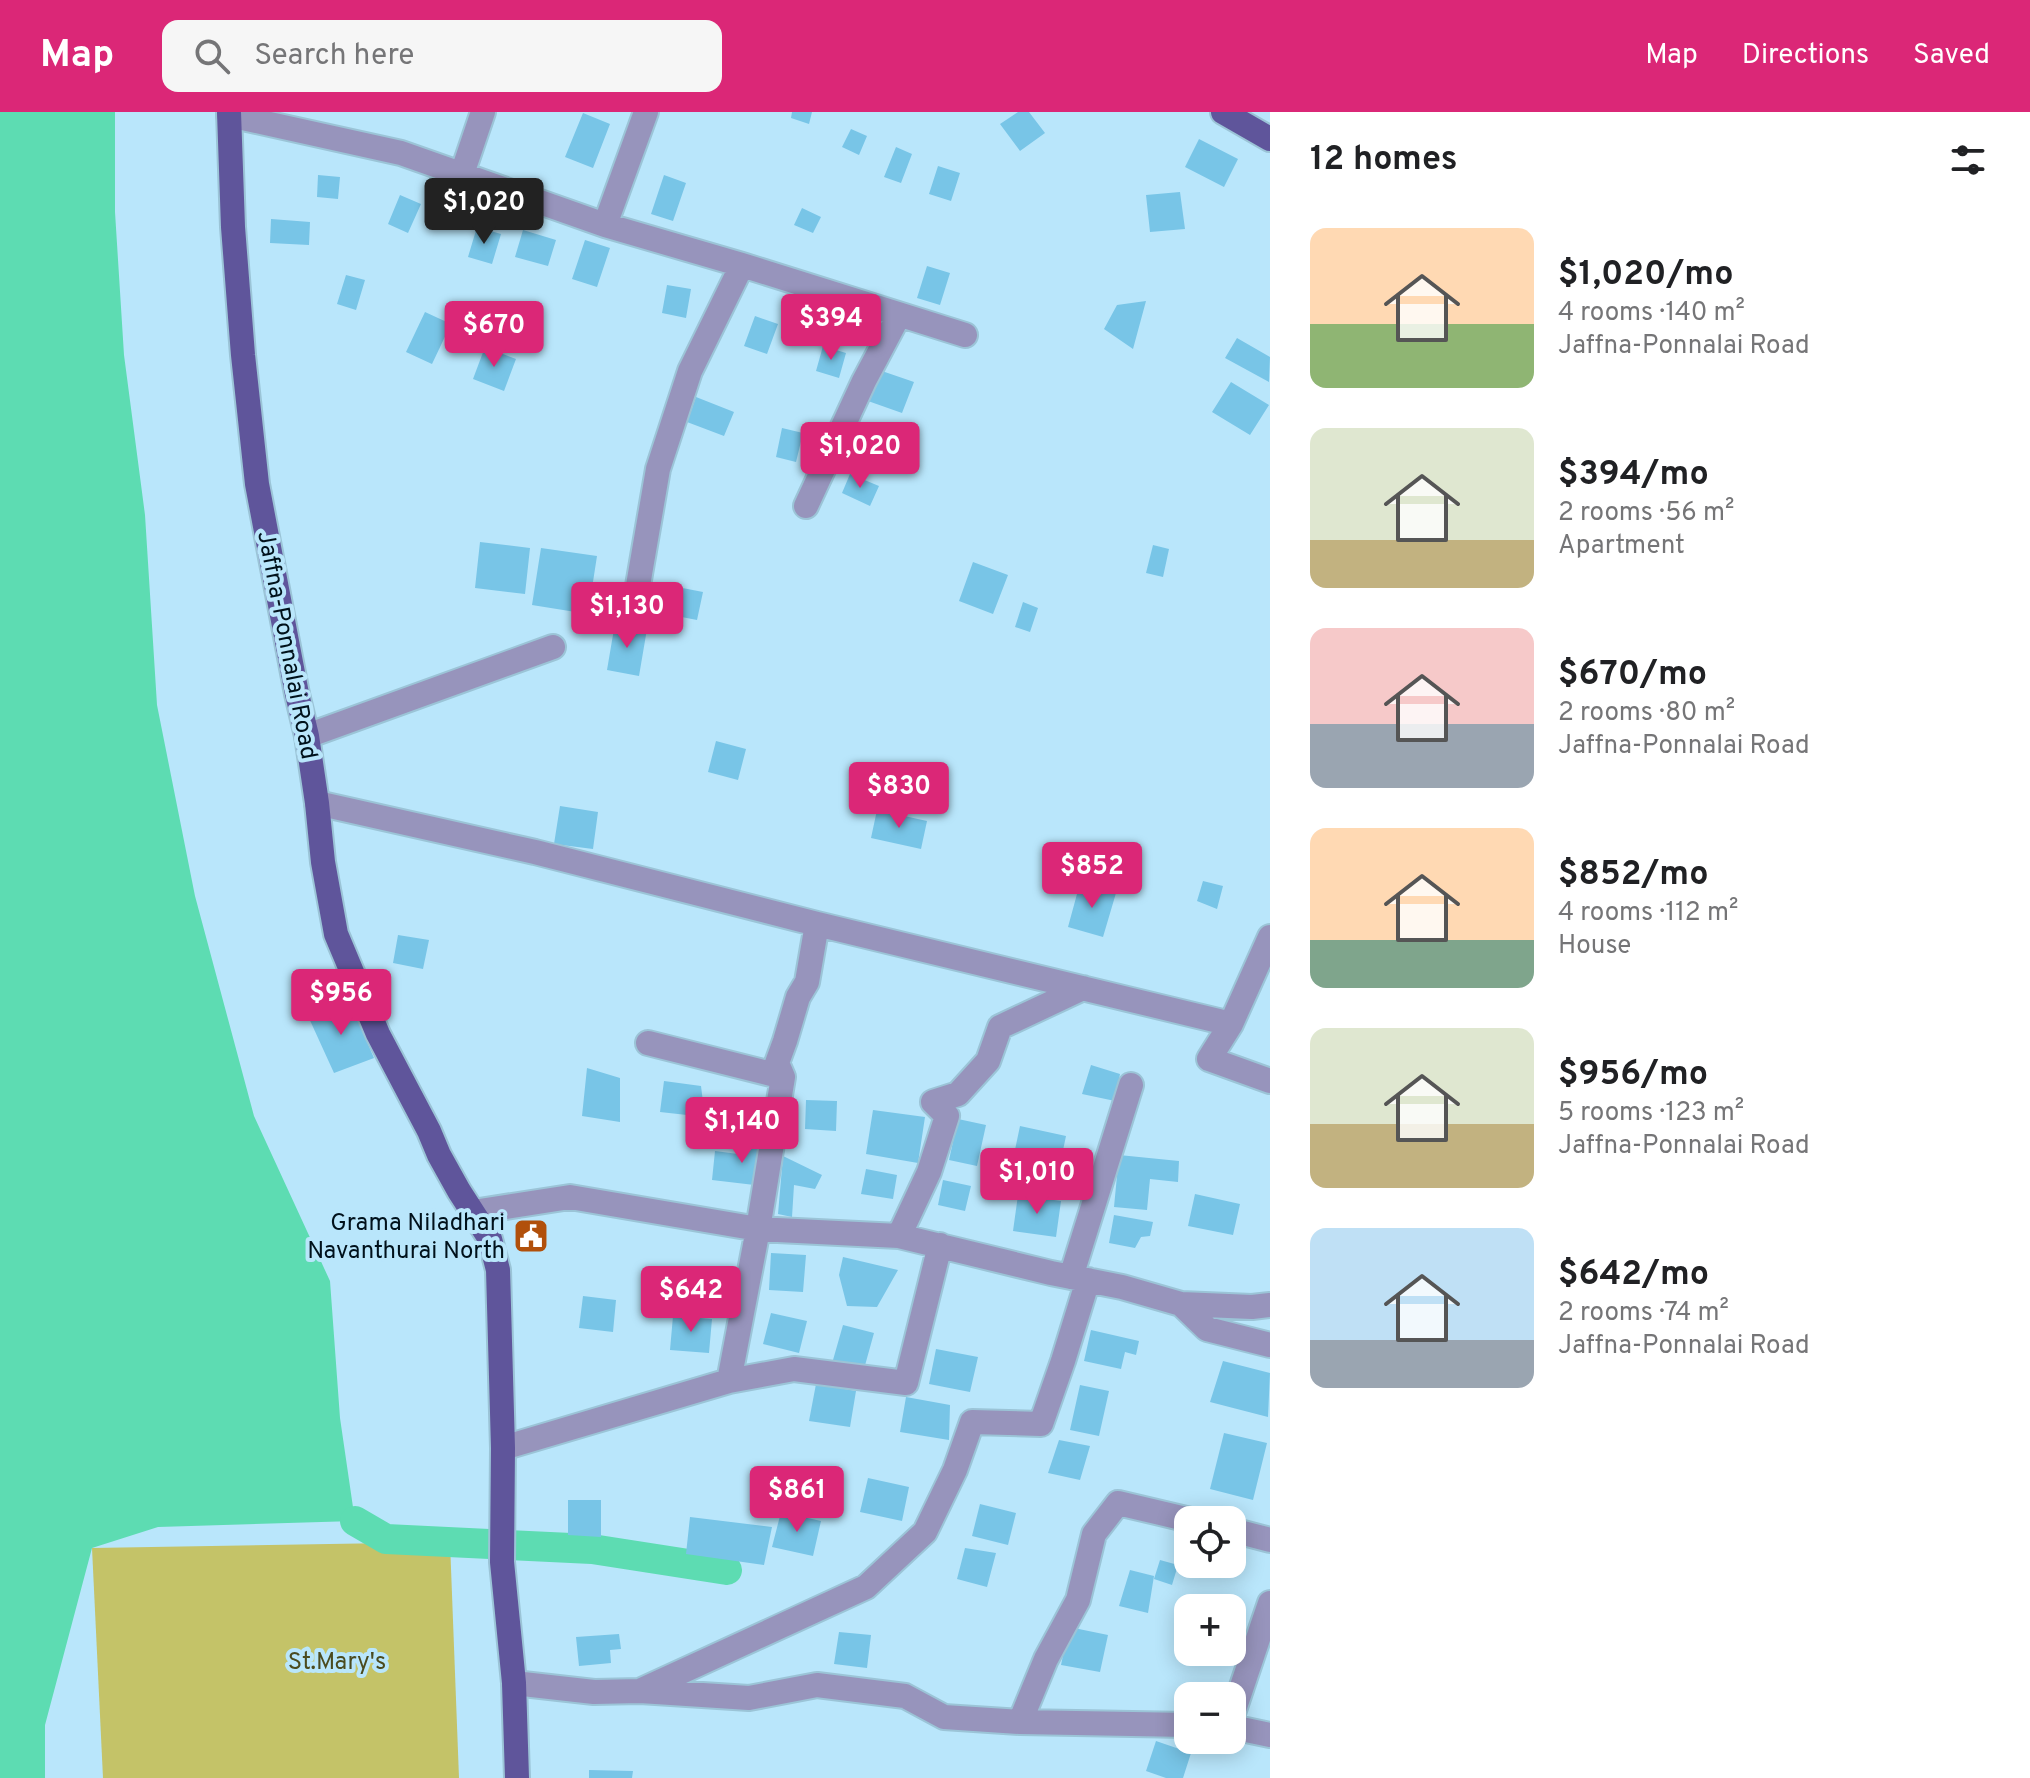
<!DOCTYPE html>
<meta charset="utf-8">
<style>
body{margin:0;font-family:Overpass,sans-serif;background:#f6f6f6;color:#202124;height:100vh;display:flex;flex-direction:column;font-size:30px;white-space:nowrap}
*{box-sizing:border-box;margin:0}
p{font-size:26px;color:#757577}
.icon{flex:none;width:44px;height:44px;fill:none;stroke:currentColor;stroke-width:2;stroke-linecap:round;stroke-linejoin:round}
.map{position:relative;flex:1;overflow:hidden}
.side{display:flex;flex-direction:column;background:#fff;width:760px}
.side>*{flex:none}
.tools{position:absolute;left:1174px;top:1394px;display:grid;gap:16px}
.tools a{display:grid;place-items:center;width:72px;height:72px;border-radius:16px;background:#fff;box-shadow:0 4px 20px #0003;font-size:40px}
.price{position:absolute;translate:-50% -68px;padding:0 18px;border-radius:8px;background:#db2777;color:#fff;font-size:26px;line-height:52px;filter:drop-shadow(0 2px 4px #0008)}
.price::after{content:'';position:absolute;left:50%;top:48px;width:24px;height:18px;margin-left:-12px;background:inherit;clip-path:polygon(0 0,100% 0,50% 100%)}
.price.on{background:#222;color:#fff}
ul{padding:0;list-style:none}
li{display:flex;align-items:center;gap:24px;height:200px;padding:0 40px}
li span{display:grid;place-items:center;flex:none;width:224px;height:160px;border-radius:16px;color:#555}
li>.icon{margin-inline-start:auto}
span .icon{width:96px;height:96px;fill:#fffc;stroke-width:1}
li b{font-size:34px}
h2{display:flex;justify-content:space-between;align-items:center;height:96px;padding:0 40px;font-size:34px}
header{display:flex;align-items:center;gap:48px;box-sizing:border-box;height:112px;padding:0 40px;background:#db2777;color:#fff}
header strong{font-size:38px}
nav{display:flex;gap:44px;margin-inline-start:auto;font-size:28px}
.search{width:560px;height:72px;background:#f6f6f6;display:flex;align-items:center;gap:20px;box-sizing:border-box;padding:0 28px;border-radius:16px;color:#757577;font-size:30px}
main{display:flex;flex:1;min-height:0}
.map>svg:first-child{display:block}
</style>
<header>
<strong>Map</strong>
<div class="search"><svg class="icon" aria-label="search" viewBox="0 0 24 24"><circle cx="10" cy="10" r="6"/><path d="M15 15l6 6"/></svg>Search here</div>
<nav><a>Map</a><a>Directions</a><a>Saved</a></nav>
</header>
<main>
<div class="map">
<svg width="1270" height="1666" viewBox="0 0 1270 1666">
<rect width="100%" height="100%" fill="#b9e6fb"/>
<!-- green -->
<path fill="#c4c368" d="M450,1430l9,236h-356l-11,-230z"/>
<!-- water -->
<path fill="#5ddcb2" d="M0,0h115v100l9,143 21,160 12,190 38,191 59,220 76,165 10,137 15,103 -197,6 -66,21 -47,177v53h-45z"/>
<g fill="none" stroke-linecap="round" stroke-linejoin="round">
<!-- canal -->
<path stroke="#5ddcb2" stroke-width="30" d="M355,1409l31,18 206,10 135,21"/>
</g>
<!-- building -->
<path fill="#78c5e7" d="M792,0h20l-3,12 -18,-6z
M1018,0h11l16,21 -25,18 -20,-27z
M583,1l27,11 -17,44 -28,-11z
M851,17l16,7 -8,19 -17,-8z
M1199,27l39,20 -14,28 -39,-20z
M896,35l16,7 -11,29 -17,-6z
M938,54l22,7 -9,28 -22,-7z
M318,63l22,2 -2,22 -21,-2z
M664,63l22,8 -13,38 -22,-7z
M1180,80l5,37 -35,3 -4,-37z
M400,83l21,9 -13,29 -20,-9z
M802,96l19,9 -8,16 -19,-8z
M271,107l39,3 -1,23 -39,-2z
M477,115l24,7 -9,30 -24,-7z
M523,118l33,10 -8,26 -33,-9z
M585,128l25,8 -13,39 -25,-8z
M927,154l23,7 -10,32 -23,-7z
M346,163l19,5 -9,30 -19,-6z
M667,173l24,4 -5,29 -24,-5z
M1146,189l-13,48 -29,-20 13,-24z
M425,200l26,12 -19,40 -26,-12z
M755,204l23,8 -11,30 -23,-8z
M1237,226l33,19 -1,25 -44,-24z
M823,234l23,7 -7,25 -23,-7z
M485,235l31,12 -12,32 -31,-12z
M879,258l35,12 -12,31 -34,-12z
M1231,270l38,23 -19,30 -38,-23z
M696,285l38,15 -10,24 -37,-14z
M782,316l21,5 -7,29 -20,-5z
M850,362l29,12 -9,20 -28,-13z
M480,430l50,6 -5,46 -50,-6z
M1153,433l16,4 -6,28 -17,-4z
M541,436l56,8 -9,58 -56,-9z
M973,450l35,13 -15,39 -34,-13z
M662,472l41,8 -6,28 -41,-8z
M1023,490l15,6 -8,24 -15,-5z
M615,511l32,6 -8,47 -32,-6z
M716,629l30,8 -8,31 -30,-8z
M560,694l38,6 -5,37 -39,-5z
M877,698l50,11 -6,28 -50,-11z
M1203,769l20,5 -6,23 -20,-8z
M1080,771l36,10 -13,44 -35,-10z
M398,823l31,5 -6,29 -30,-6z
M349,888l25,58 -40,15 -26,-57z
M1091,953l29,9 -5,27 -33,-7z
M587,956l33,10v44l-38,-6z
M664,969l37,5 2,16 -14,-2 -2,15 -27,-3z
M806,988l31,1 -1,30 -31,-2z
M873,998l52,7 -7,46 -52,-9z
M958,1007l28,6 -9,41 -28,-6z
M1020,1014l46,10 -8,38 -46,-10z
M740,1030l29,4 -6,40 -51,-6 3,-29 23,3z
M1119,1043l60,6 -1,21 -28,-3 -3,31 -33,-3z
M783,1044l39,19 -7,14 -21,-4 -2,32 -14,-3z
M866,1057l31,6 -4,24 -32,-5z
M943,1068l28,6 -6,25 -27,-6z
M1195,1082l45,10 -7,31 -45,-9z
M1018,1083l43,6 -5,36 -43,-6z
M1114,1103l39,7 -3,14 -9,1 -6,11 -26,-5z
M771,1141l35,2 -3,37 -34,-2z
M843,1145l55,13 -21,37 -30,-1 -8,-31z
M583,1184l33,4 -3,32 -34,-4z
M771,1201l36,8 -8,32 -36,-9z
M673,1204l39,3 -3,34 -39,-3z
M843,1213l31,8 -10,36 -31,-9z
M1091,1218l48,11 -3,14 -11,-3 -4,17 -37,-8z
M936,1237l42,8 -8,35 -41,-8z
M1223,1249l47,12 -2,44 -58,-15z
M816,1272l40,7 -6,36 -41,-6z
M1080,1273l29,6 -10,45 -29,-6z
M906,1285l44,8 -1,35 -49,-8z
M1224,1321l43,10 -14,57 -43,-11z
M1059,1328l31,6 -10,34 -32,-7z
M868,1366l41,9 -7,34 -42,-9z
M568,1388h33v37l-33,-2z
M980,1392l36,9 -8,32 -36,-9z
M781,1400l40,9 -8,35 -41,-9z
M690,1405l82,10 -8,38 -78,-11z
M965,1436l31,5 -9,34 -30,-8z
M1160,1448l18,5 -6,20 -18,-6z
M1130,1458l24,6 -6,37 -29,-7z
M1069,1515l39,8 -8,37 -39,-7z
M839,1520l32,3 -4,33 -33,-4z
M619,1522l2,15 -11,1 1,13 -32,3 -3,-29z
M1156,1629l35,12 -8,25h-17l-20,-7z
M589,1658l44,1 -1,7h-43z"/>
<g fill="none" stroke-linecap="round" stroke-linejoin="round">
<defs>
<path id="minor" d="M229,3l172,38 204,72 137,40 223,70
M462,62l21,-62
M605,113l41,-113
M806,394l58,-125 35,-66
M634,497l24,-140 32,-98 52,-106
M307,624l246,-89
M317,691l218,49 282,72 414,100
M1270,825l-39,87 -22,35 61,22
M648,931l135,34 -25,152 -29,152
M783,965l-6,-14 8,-22 13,-44 9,-15 10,-58
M473,1100l97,-15 188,32 141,7 152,37 71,14 59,17 26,25 63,16
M899,1124l30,-64 18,-56 -14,-14 25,-8 30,-33 12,-34 83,-39
M1071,1165l60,-192
M1181,1192l71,3 18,-2
M503,1336l226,-67 65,-12 112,14 34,-138
M1232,1418l38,10
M514,1571l80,9 46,-1 109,7 68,-13 88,11 39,21 76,5 168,3
M642,1578l224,-103 59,-55 30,-62 17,-48 69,2 22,-63 25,-81
M1232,1604l38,-113
M1020,1610l26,-63 32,-59 16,-66 24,-31 72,17
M1232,1615l38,8"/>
<path id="major" d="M229,0l4,115 10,128 14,129 40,210 10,42 10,67 6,59 13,72 42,100 51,97 10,24 20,36 31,48 8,31 5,178 -1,114 12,121 3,95
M1223,0l47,27"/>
</defs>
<!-- minor casing -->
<use href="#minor" stroke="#9bc4d7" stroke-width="28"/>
<!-- major casing -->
<use href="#major" stroke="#9bc4d7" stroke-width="28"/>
<!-- minor -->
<use href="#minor" stroke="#9794bc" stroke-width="24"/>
<!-- major -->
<use href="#major" stroke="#5f559b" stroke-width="24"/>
</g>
<!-- icons -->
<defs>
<symbol id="civic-square" viewBox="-11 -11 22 22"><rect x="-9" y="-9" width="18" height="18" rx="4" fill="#b1500b" stroke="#b9e6fb"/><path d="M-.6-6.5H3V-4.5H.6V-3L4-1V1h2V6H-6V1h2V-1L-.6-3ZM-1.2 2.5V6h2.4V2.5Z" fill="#fff"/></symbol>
</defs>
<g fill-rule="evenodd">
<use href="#civic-square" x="511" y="1104" width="40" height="40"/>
</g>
<g text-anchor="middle" stroke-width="8" stroke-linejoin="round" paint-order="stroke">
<!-- street labels -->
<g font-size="24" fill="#00111b" stroke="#b9e6fb">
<text transform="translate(288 533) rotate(79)" y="8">Jaffna-Ponnalai Road</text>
</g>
<!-- poi labels -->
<g font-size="24" fill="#00111b" stroke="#b9e6fb" text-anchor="end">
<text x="505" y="1118">Grama Niladhari<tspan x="505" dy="28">Navanthurai North</tspan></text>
</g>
<!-- park labels -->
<g font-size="24" fill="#4b4b1f" stroke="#b9e6fb">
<text x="337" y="1557">St.Mary's</text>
</g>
</g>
</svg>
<div class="tools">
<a><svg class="icon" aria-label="locate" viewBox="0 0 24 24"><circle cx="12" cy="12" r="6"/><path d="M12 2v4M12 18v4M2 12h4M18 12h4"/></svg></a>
<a>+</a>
<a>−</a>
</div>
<b class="price on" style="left:484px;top:134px">$1,020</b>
<b class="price" style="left:831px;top:250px">$394</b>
<b class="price" style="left:494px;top:257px">$670</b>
<b class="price" style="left:860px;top:378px">$1,020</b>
<b class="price" style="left:627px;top:538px">$1,130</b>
<b class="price" style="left:899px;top:718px">$830</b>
<b class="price" style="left:1092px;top:798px">$852</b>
<b class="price" style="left:341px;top:925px">$956</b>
<b class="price" style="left:742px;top:1053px">$1,140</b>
<b class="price" style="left:1037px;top:1104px">$1,010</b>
<b class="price" style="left:691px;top:1222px">$642</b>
<b class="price" style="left:797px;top:1422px">$861</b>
</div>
<section class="side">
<h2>12 homes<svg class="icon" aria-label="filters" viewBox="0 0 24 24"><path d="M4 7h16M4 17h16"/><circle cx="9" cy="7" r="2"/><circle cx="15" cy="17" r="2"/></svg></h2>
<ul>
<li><span style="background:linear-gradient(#ffd9b3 60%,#8fb573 0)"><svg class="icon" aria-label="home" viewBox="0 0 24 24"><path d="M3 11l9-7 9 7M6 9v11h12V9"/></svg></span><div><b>$1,020/mo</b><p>4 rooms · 140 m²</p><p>Jaffna-Ponnalai Road</p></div></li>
<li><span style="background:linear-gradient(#dfe7d0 70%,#c2b280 0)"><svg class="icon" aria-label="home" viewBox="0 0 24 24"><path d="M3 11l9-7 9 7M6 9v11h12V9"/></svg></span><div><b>$394/mo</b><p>2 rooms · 56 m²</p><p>Apartment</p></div></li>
<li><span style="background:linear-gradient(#f6c9c9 60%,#9aa5b1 0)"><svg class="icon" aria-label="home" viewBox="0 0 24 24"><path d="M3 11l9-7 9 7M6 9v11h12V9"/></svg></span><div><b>$670/mo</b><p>2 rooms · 80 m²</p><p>Jaffna-Ponnalai Road</p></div></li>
<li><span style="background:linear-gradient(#ffd9b3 70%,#7fa58c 0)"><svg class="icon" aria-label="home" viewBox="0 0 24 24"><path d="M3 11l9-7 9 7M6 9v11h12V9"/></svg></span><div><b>$852/mo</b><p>4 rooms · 112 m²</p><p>House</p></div></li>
<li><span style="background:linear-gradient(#dfe7d0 60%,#c2b280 0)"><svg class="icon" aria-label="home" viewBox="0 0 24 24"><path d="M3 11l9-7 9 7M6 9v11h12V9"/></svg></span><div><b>$956/mo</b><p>5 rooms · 123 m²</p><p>Jaffna-Ponnalai Road</p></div></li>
<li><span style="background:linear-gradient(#bfe0f5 70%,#9aa5b1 0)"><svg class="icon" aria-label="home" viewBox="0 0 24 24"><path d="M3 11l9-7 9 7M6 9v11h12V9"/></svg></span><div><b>$642/mo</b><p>2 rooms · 74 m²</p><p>Jaffna-Ponnalai Road</p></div></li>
</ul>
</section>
</main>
